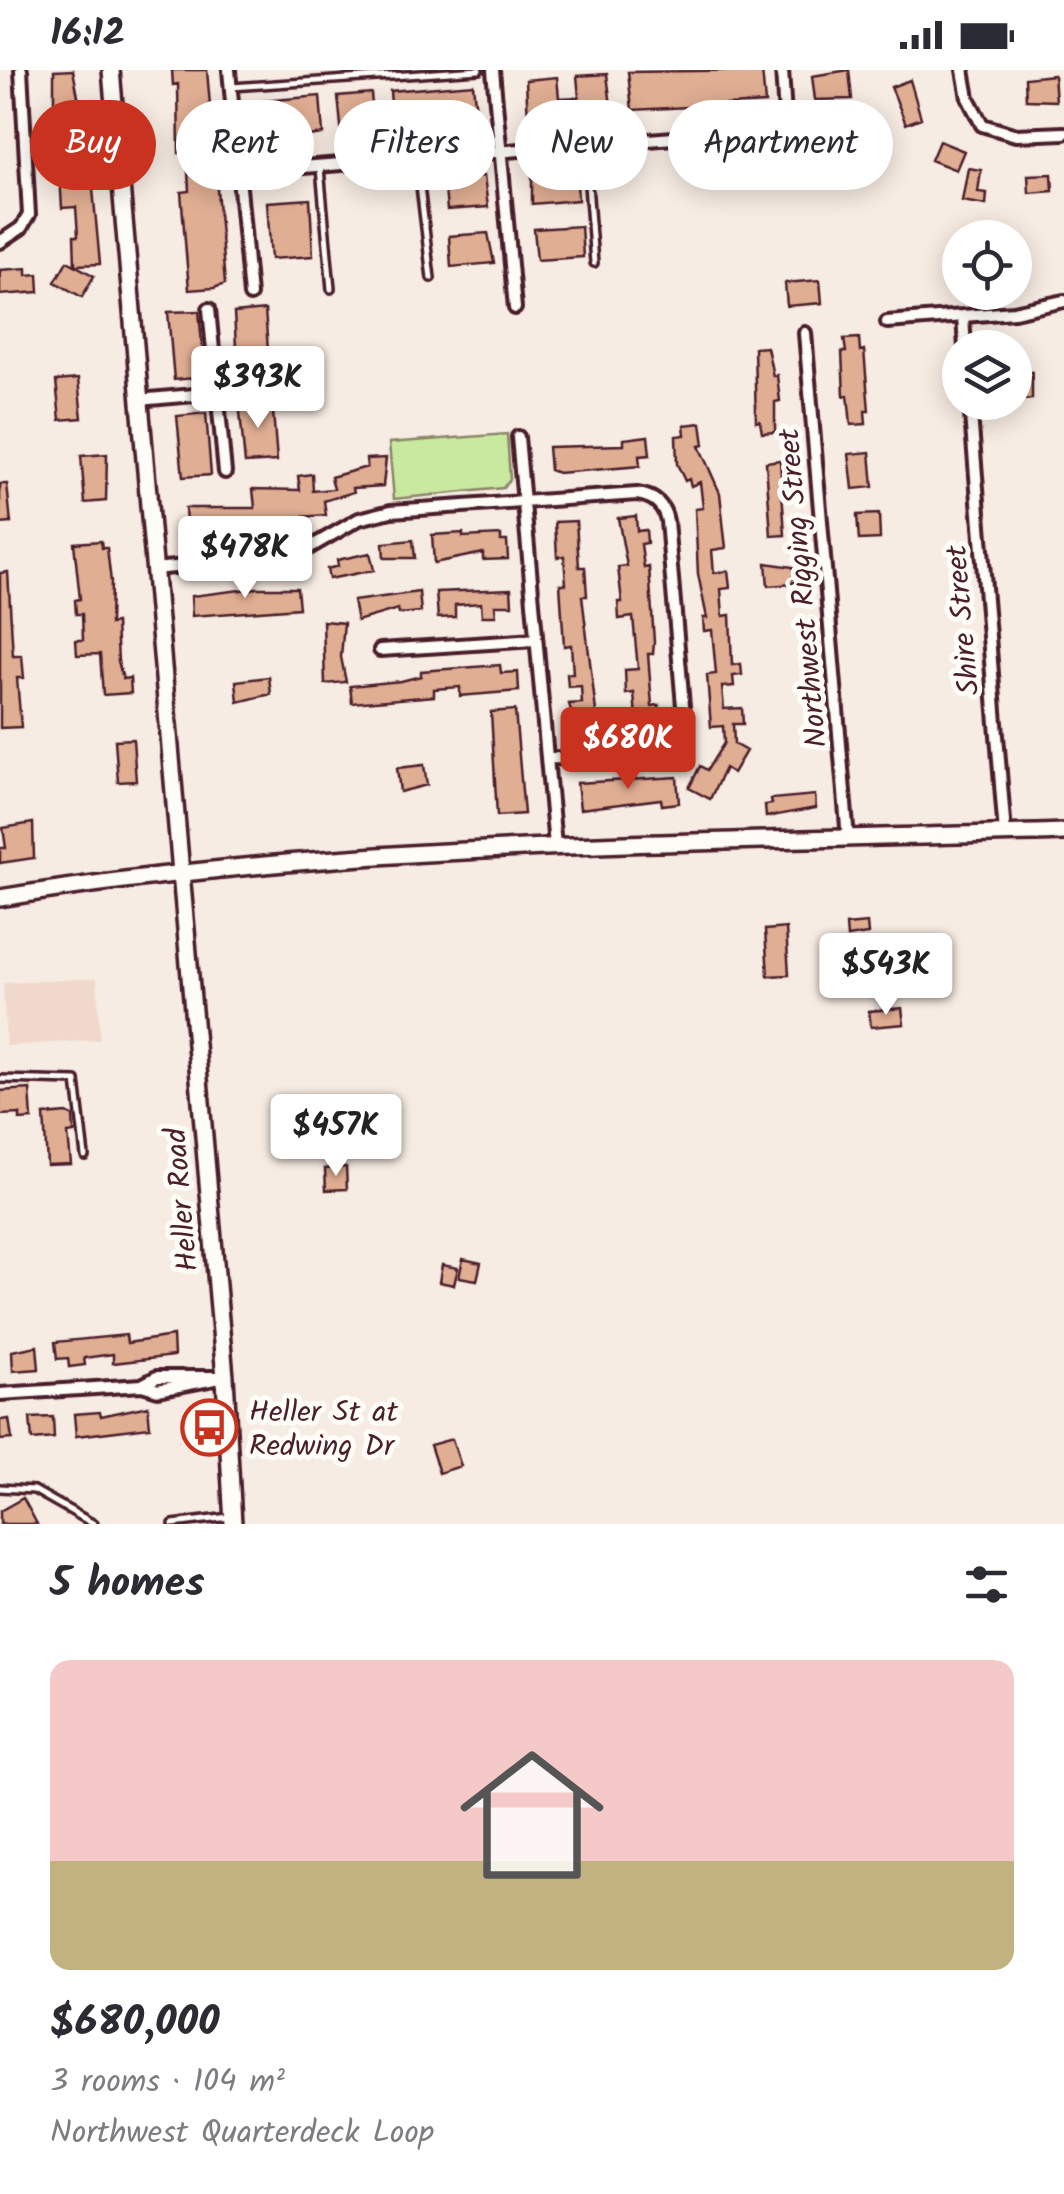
<!DOCTYPE html>
<meta charset="utf-8">
<style>
body{margin:0;font-family:Kalam,sans-serif;background:#f2f2f3;color:#2b2b33;height:100vh;display:flex;flex-direction:column;font-size:38px;white-space:nowrap}
*{box-sizing:border-box;margin:0}
p{font-size:32px;color:#7c7c81}
.icon{flex:none;width:55px;height:55px;fill:none;stroke:currentColor;stroke-width:2;stroke-linecap:round;stroke-linejoin:round}
.map{position:relative;height:1454px;overflow:hidden}
.details{display:flex;flex-direction:column;background:#fff;flex:1}
.details>*{flex:none}
.banner{position:absolute;left:30px;top:30px;width:1005px;height:90px;display:flex;gap:20px}
.fabs{position:absolute;left:942px;top:150px;display:grid;gap:20px}
.fabs a{display:grid;place-items:center;width:90px;height:90px;border-radius:50%;background:#fff;box-shadow:0 5px 25px #0003;font-size:50px}
.price{position:absolute;translate:-50% -85px;padding:0 22px;border-radius:10px;background:#fff;color:#222;font-size:32px;line-height:65px;filter:drop-shadow(0 2px 5px #0008)}
.price::after{content:'';position:absolute;left:50%;top:60px;width:30px;height:22px;margin-left:-15px;background:inherit;clip-path:polygon(0 0,100% 0,50% 100%)}
.price.on{background:#c8321e;color:#fff}
ul{padding:0;list-style:none}
li{display:grid;align-content:center;gap:20px;height:530px;padding:0 50px}
li+li{border-top:2px solid #e1e1e2}
li span{display:grid;place-items:center;height:310px;border-radius:20px;color:#555}
li>.icon{margin-inline-start:auto}
span .icon{width:180px;height:180px;fill:#fffc;stroke-width:1}
li b{font-size:42px}
h2{display:flex;justify-content:space-between;align-items:center;height:120px;padding:0 50px;font-size:42px}
.pill{padding:0 35px;border-radius:45px;background:#fff;box-shadow:0 5px 25px #0003;font-size:35px;line-height:90px}
.pill.on{background:#c8321e;color:#fff}
.status{display:flex;justify-content:space-between;align-items:center;height:70px;padding:0 50px;background:#fff;direction:ltr}
.status svg{height:28px;fill:currentColor}
.map>svg:first-child{display:block}
</style>
<div class="status"><b>16:12</b><svg viewBox="0 0 49 12"><path d="M0 12V9h3v3zM5 12V6h3v6zM10 12V3h3v9zM15 12V0h3v12zM26 1h20v11H26zM47 4h2v5h-2z"/></svg></div>
<div class="map">
<svg width="1064" height="1454" viewBox="0 0 1064 1454">
<rect width="100%" height="100%" fill="#f7ece3"/>
<filter id="ink" filterUnits="userSpaceOnUse"><feTurbulence type="fractalNoise" baseFrequency=".01" numOctaves="2"/><feDisplacementMap in="SourceGraphic" scale="20" xChannelSelector="R" yChannelSelector="G"/><feConvolveMatrix kernelMatrix="1 2 1 2 8 2 1 2 1" color-interpolation-filters="sRGB"/></filter>
<g filter="url(#ink)">
<!-- built -->
<path fill="#f0d9cb" d="M97,908l3,62 -94,6 -3,-63z"/>
<!-- green -->
<path fill="#c9e9a1" stroke="#8a8466" stroke-width="2.5" d="M507,364l3,45 -7,9 -109,11 -5,-56z"/>
<!-- building -->
<path fill="#e0ae93" stroke="#4a1f2b" stroke-width="2.5" d="M73,0l7,37h7l2,28 -17,1 2,22 16,-1 10,107 -25,1 19,11 -12,21 -27,-15 12,-21 8,4 -1,-29h4l-2,-29 -14,1 -5,-81h8l-2,-23 -9,1v-34z
M172,0h35l18,214 -11,4 -25,2 -8,-98 8,-1 -2,-39 -8,1 -1,-69 -5,1z
M762,0l3,33 -133,7 -4,-38z
M849,0l3,29 -37,1 -3,-24z
M607,4l5,40 -84,7 -2,-41 31,-3 2,21 20,-1 -2,-21z
M1054,5l2,26 -30,-1 -1,-22z
M910,10l11,38 -15,6 -15,-37z
M473,14l4,38 -84,10 -3,-41z
M371,23l3,39 -32,4 -4,-40z
M320,26l3,38 -56,8 -4,-41z
M939,71l25,10 -8,19 -25,-10z
M968,98l13,2 -3,22 9,1 -1,12 -24,-4z
M576,99l2,31 -46,4v-31z
M1052,104l1,17 -24,2 -1,-18z
M484,106l4,31 -41,3 -3,-31z
M310,129l3,57 -42,3 -4,-57z
M581,156l2,31 -46,3 -3,-31z
M488,163l6,30 -43,4 -2,-31z
M27,198v7l11,-1 1,18 -39,3v-25z
M820,210l2,23 -35,3 -2,-23z
M265,240l5,67 -32,3 -4,-67z
M199,241l6,66 -31,3 -6,-68z
M859,268l1,13 4,-1 5,61h-4l1,13 -15,1 -3,-30 -4,1 -2,-44h4l-2,-13z
M767,277l6,29 4,-1 3,26 -5,1v30l-13,1 -2,-12 -4,1 -2,-74z
M1015,302h17v27l-17,1z
M78,309l4,39 -22,2 -4,-39z
M272,329l5,62 -32,2 -6,-61z
M206,343l5,62 -28,2 -6,-61z
M701,353l3,22 -5,1 21,47 4,38 2,17 -14,2 2,23 14,-2 2,17 -9,1 2,27 7,-1 2,50 9,-1 1,11 -9,1 1,10 -12,1 2,22 18,-1 1,16h-10l1,20 12,7 -13,22 -8,-5 -15,31 -21,-11 11,-22 7,4 17,-27 -1,-17 -12,1 -4,-52 9,-1 -4,-44 -8,1 -1,-13h4l-9,-44 -3,-65 8,-1 -3,-26 -9,4 -2,-7 -4,2 -8,-17 -1,-28 9,-1 -1,-10z
M648,366l2,19 -11,1 1,10 -82,7 -8,-3 -2,-23 76,-2v-6z
M870,382l3,35 -20,2 -4,-35z
M107,384l-1,47 -21,2 -4,-47z
M386,388l-3,28 -30,2 1,4 -30,9 2,14 -37,3 2,15 -29,3 -1,-9 -28,2v8l-41,3 -5,-4 -2,-28h70l-2,-19 47,1 -2,-14 14,-2 1,17 21,-2 -3,-12 36,-10 -1,-8z
M780,390l5,75 -14,1 -5,-74z
M0,414h7l4,39 -11,1z
M879,444l1,25 -21,1 -2,-25z
M636,446l1,15 9,-1 1,13 -6,1 3,24 5,-1 5,75 -1,12h-5l4,52 7,-1 1,24 -23,2 -3,-38 -8,1 -1,-24 13,-1 -5,-52 -14,2 -1,-17h4l-4,-35 9,-1 -9,-48z
M576,451l3,46h6l2,29h-5l16,132 -21,2 -8,-26 13,-1 -1,-17 -13,1 -1,-13h6l-2,-29 -7,1 -4,-62h6l-2,-28 -7,1 -2,-35z
M463,463v4l38,-2v6h6l1,18 -25,1v-7l-49,10 -2,-28z
M413,470l2,18h-31l-1,-15z
M101,471l1,7h5l4,34 -1,42 6,-1 2,38 5,18 7,-1 1,15 -28,2 -3,-41 -23,1 -1,-15h7l-1,-26h-6l-1,-14 5,-1 -6,-56z
M370,483l4,17 -45,9 -2,-10 11,-3 -1,-6z
M766,493l27,4 1,17 -26,2z
M8,502l5,84h9l2,22h-7l4,49 -21,1v-155z
M257,518h40l2,20 -107,8 -1,-20z
M511,519l1,16h-17l1,11h-14l-1,-13 -26,2v12l-17,1 -2,-26z
M419,522l2,20 -22,2 -1,-5 -41,12 -4,-20z
M323,551l21,2 -3,34 5,25 -21,2z
M500,595l1,8 17,-1 1,19 -59,5v-9l-26,2v7l-82,7 -2,-17 51,-5 20,-5v-5z
M269,607l2,17 -33,8 -2,-21z
M515,640l9,104 -27,2 -6,-104z
M133,669l3,42 -18,1 -3,-42z
M424,695l3,20 -27,7 -3,-24z
M677,707l2,26 -17,2 -1,-6 -81,10 -3,-26z
M815,725l1,13 -50,9 -1,-12 7,-1 -1,-5z
M33,753l1,35 -34,5v-15h6l-3,-20z
M867,853l1,11 -21,3 -1,-12z
M786,858l3,47 -21,1 -3,-46z
M859,891l2,20 -31,2 -2,-20z
M902,938l2,16 -33,3 -2,-16z
M30,1019l2,30 -12,1v-6l-20,1v-24z
M67,1043l6,3 1,17 -6,1 3,30 -24,1 -3,-50z
M346,1097l1,22 -21,1 -1,-21z
M463,1189l18,4 -4,17 -18,-3z
M442,1195l16,3 -4,17 -15,-3z
M126,1265l1,8 46,-7 1,20 -61,7v-9l-29,4 1,7 -16,2 -1,-9 -11,1 -2,-17z
M37,1276l2,23 -26,2 -1,-20z
M148,1336l2,21 -74,9 -2,-22 26,-2 1,4z
M53,1347l1,21 -22,2 -2,-22z
M9,1349l3,20 -12,1v-20z
M452,1369l9,27 -22,7 -9,-28z
M23,1428l14,26h-37v-13z"/>
<g fill="none" stroke-linecap="round" stroke-linejoin="round">
<defs>
<path id="lane" d="M232,17l247,-17
M585,75l9,118
M417,91l14,117
M320,98l11,121
M0,1009l76,2 9,75
M0,1418l34,2 60,34
M173,1454l56,-7"/>
<path id="street" d="M229,0l21,225
M493,0l22,238
M963,0l5,28 14,27 34,10 48,-2
M238,102l526,-41 21,-15 -3,-46
M0,172l21,-14 8,-13 -8,-145
M209,239l16,163
M963,246l2,32
M887,252l127,-10 50,-11
M805,263l43,506
M138,330l79,-7
M970,332l35,432
M518,367l37,409
M153,499l142,-13 64,-37 32,-8 246,-17c16,2 27,10 30,27l18,208c-2,7 -5,16 -11,21 -16,14 -103,7 -127,8
M380,580l155,-10
M142,1315l15,-8h62
M0,1324l142,-9 16,5 67,-13"/>
<path id="secondary" d="M111,0l114,1307 8,147
M0,828c351,-58 709,-54 1064,-66"/>
</defs>
<!-- lane casing -->
<use href="#lane" stroke="#4a1f2b" stroke-width="12"/>
<!-- street casing -->
<use href="#street" stroke="#4a1f2b" stroke-width="18"/>
<!-- secondary casing -->
<use href="#secondary" stroke="#4a1f2b" stroke-width="22"/>
<!-- lane -->
<use href="#lane" stroke="#fdfcf7" stroke-width="5"/>
<!-- street -->
<use href="#street" stroke="#fdfcf7" stroke-width="10"/>
<!-- secondary -->
<use href="#secondary" stroke="#fdfcf7" stroke-width="15"/>
</g>
</g>
<!-- icons -->
<defs>
<symbol id="bus-ring" viewBox="-11 -11 22 22"><circle r="9.5" fill="#fdfcf7" stroke="#c8321e" stroke-width="1.5"/><path d="M-5-6H5V4H4V6H2V4H-2V6H-4V4H-5ZM-3.5-4V0h7V-4ZM-3.5 1.2v1.5H-2V1.2ZM2 1.2v1.5H3.5V1.2Z" fill="#c8321e"/></symbol>
</defs>
<g fill-rule="evenodd">
<use href="#bus-ring" x="178" y="1326" width="63" height="63"/>
</g>
<g text-anchor="middle" stroke-width="10" stroke-linejoin="round" paint-order="stroke">
<!-- street labels -->
<g font-size="30" fill="#4a1f2b" stroke="#fdfcf7">
<text transform="translate(802 518) rotate(-95)" y="10">Northwest Rigging Street</text>
<text transform="translate(962 550) rotate(-95)" y="10">Shire Street</text>
<text transform="translate(181 1130) rotate(-95)" y="10">Heller Road</text>
</g>
<!-- poi labels -->
<g font-size="30" fill="#4a1f2b" stroke="#fdfcf7" text-anchor="start">
<text x="249" y="1351">Heller St at<tspan x="249" dy="34">Redwing Dr</tspan></text>
</g>
</g>
</svg>
<div class="fabs">
<a><svg class="icon" aria-label="locate" viewBox="0 0 24 24"><circle cx="12" cy="12" r="6"/><path d="M12 2v4M12 18v4M2 12h4M18 12h4"/></svg></a>
<a><svg class="icon" aria-label="layers" viewBox="0 0 24 24"><path d="M12 4l9 5-9 5-9-5zM3 14l9 5 9-5"/></svg></a>
</div>
<b class="price" style="left:258px;top:361px">$393K</b>
<b class="price" style="left:245px;top:531px">$478K</b>
<b class="price on" style="left:628px;top:722px">$680K</b>
<b class="price" style="left:886px;top:948px">$543K</b>
<b class="price" style="left:336px;top:1109px">$457K</b>
<div class="banner">
<a class="pill on">Buy</a>
<a class="pill">Rent</a>
<a class="pill">Filters</a>
<a class="pill">New</a>
<a class="pill">Apartment</a>
</div>
</div>
<section class="details">
<h2>5 homes<svg class="icon" aria-label="filters" viewBox="0 0 24 24"><path d="M4 7h16M4 17h16"/><circle cx="9" cy="7" r="2"/><circle cx="15" cy="17" r="2"/></svg></h2>
<ul>
<li><span style="background:linear-gradient(#f6c9c9 65%,#c2b280 0)"><svg class="icon" aria-label="home" viewBox="0 0 24 24"><path d="M3 11l9-7 9 7M6 9v11h12V9"/></svg></span><div><b>$680,000</b><p>3 rooms · 104 m²</p><p>Northwest Quarterdeck Loop</p></div></li>
</ul>
</section>
